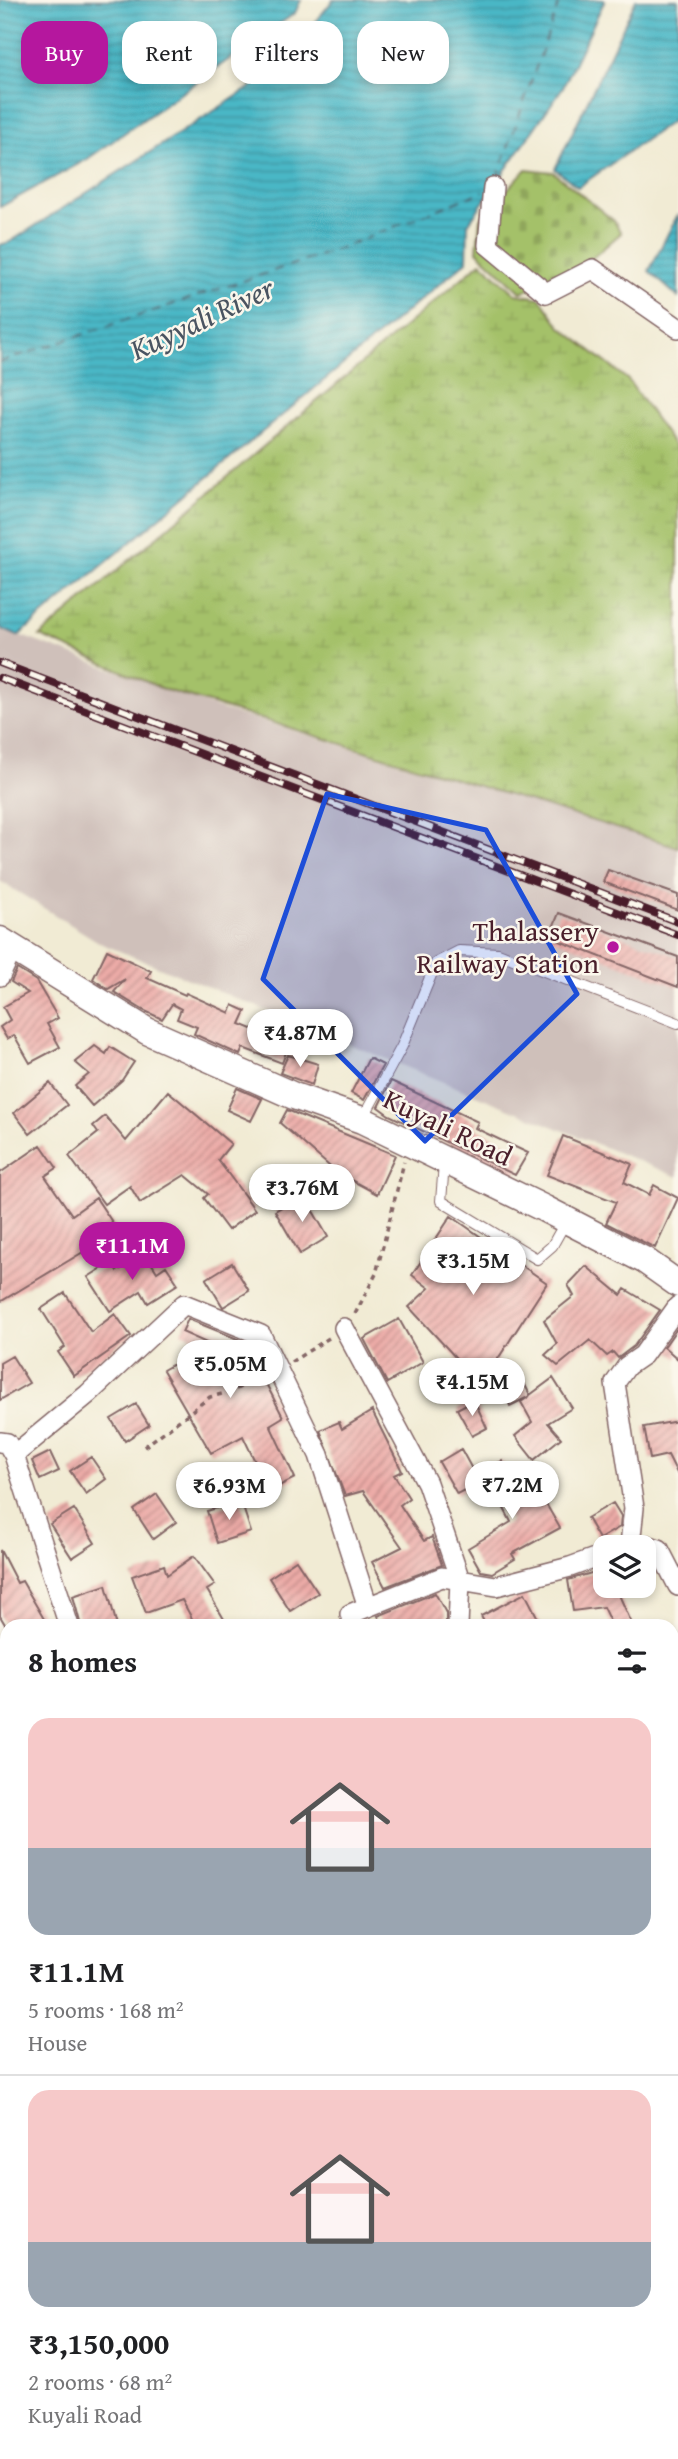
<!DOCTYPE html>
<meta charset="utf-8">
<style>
body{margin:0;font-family:"Gentium Book Plus",serif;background:#f2f2f2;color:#202124;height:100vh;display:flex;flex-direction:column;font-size:26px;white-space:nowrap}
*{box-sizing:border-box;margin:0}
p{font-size:23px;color:#757577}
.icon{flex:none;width:38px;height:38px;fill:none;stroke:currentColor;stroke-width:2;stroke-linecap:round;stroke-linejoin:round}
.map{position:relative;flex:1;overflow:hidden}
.panel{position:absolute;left:0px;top:1619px;width:679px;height:842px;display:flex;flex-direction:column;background:#fff;border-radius:21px 21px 0 0;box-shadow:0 4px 10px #0003}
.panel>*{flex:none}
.top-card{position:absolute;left:21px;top:21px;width:637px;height:63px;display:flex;gap:14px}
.buttons{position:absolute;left:593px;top:1535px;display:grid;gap:14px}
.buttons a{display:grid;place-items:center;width:63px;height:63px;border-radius:14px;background:#fff;box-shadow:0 4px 10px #0003;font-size:35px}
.price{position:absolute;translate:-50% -60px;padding:0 16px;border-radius:24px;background:#fff;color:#222;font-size:23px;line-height:46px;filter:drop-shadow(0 2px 4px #0008)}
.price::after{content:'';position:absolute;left:50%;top:42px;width:21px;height:16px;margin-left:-10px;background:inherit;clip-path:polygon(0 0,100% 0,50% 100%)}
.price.active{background:#b5179e;color:#fff}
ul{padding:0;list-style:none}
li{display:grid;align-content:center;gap:14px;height:371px;padding:0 28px}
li+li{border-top:2px solid #e0e0e0}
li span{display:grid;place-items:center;height:217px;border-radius:21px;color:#555}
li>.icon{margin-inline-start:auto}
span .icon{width:126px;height:126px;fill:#fffc;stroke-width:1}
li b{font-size:30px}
h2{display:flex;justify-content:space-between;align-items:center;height:84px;padding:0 28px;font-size:30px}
.tag{padding:0 24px;border-radius:21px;background:#fff;box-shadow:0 4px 10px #0003;font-size:24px;line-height:63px}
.tag.active{background:#b5179e;color:#fff}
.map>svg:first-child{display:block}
</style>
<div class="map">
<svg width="678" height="2459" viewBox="0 0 678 2459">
<defs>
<pattern id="wetland-marsh" width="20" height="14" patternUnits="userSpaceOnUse" patternTransform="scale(1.75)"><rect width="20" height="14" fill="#a4c169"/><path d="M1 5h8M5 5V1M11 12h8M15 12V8" fill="none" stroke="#8fa55b"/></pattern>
<pattern id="cemetery-stones" width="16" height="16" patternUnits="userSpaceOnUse" patternTransform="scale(1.75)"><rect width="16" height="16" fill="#a4c169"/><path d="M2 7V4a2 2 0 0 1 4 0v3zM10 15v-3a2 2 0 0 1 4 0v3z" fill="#8fa55b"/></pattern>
<pattern id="water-rules" width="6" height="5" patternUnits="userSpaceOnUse" patternTransform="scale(1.75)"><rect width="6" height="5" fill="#4ab7c6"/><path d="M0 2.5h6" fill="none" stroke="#4094a1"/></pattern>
<pattern id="building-hatch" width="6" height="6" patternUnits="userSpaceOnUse" patternTransform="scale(1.75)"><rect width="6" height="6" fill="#ecaba7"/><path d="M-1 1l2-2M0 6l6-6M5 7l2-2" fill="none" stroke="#c18b88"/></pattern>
</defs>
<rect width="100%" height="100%" fill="#fbf7ec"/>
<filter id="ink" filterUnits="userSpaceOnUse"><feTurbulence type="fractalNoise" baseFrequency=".0143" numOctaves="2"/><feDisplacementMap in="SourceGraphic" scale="14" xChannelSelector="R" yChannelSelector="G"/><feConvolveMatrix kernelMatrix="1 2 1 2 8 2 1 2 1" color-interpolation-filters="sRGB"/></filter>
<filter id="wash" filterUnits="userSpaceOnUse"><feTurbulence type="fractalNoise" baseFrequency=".00686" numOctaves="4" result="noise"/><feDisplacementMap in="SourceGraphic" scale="28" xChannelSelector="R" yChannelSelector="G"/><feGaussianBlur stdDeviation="1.57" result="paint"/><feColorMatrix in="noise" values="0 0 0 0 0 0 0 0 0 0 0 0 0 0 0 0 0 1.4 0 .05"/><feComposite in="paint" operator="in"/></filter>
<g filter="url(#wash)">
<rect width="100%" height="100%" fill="#f1ebd4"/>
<!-- built -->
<path fill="#f2d4be" d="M0,2442h7v12h178l17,5h-202z
M334,2454h80l-12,5h-65z"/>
<!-- railway -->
<path fill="#cfc0ba" d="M0,628l214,79 464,140v330l-576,-233 -102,-63z"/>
<!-- wetland -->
<path fill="url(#wetland-marsh)" stroke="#77704a" stroke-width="2" d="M481,262l35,32 24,4 21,29 67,53 50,71v396l-515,-158 -123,-53z"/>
<!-- cemetery -->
<path fill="url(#cemetery-stones)" stroke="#77704a" stroke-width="2" d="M526,169l27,3 61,49 7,12 -46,40 -54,19 -44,-41 3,-32z"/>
<!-- water -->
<path fill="url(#water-rules)" stroke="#4a6b78" stroke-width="2" d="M0,0h301l-6,13 -209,147 -86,47z
M333,0h272l-42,87 -95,137 -1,37 -449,375 -18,-8v-383l10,-3 266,-171z
M636,0h42v117l-100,70 -23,-18z
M678,214v83l-29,-26z"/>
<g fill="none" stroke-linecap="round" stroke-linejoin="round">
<!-- ferry -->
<path stroke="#4a5461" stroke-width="2" stroke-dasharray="9 7" stroke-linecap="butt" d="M497,178l63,-178
M0,362l336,-112 148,-59"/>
</g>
<g id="blocks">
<!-- building -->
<path fill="url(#building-hatch)" d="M608,870l70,25v15l-75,-28z
M559,913l119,44v30l-129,-50z
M107,950l44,21 -4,7 38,17 1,-2 44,20 3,-8 13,6 -6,13 49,20 -7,19 -39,-15 -3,7 -46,-21 3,-7 -20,-8 4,-10 -9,-5 -10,15 -19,-9 -29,-18 11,-13 -17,10 -15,-10z
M17,969l19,12 22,37 -11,6 13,23 -30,16 -16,-28 -7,4 -7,-12 10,-7 -7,-13 25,-14 -17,-11z
M95,1046l11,8 4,-7 24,15 -12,18 -30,26 -17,-20 14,-12 -14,-12z
M288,1055l30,9 -6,21 -32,-12z
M369,1058l14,7 -19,35 -13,-7z
M391,1081l87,41 -3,6 53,25 -13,22 -126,-60 -11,-8z
M50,1083l17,22 -37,29 -16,-21z
M237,1088l25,11 -11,22 -24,-11z
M168,1091l63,53 -13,16 37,50 -27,20 -24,-32 4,-4 -23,-19 -45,28 -10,-17 -26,18 -35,-48 29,-23 -5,-7 12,-10 21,25z
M287,1110l108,45 -18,39 -41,-22 -56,-49z
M563,1136l69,28 -8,18 25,13 5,-10 24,13 -23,50 -49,-25 10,-21 -69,-27z
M41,1145l16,23 -12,8 27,39 24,-17 22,33 -118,71v-129z
M303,1194l25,43 -28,17 -25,-43z
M451,1216l96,67 -66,102 -72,-78 20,-19 -17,-13z
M145,1253l12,19 9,-6 12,18 -30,19 -7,-12 -31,20 -22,-34 24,-15 5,9z
M232,1263l17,28 -26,16 -17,-28z
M586,1266l35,29 4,-6 35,21 -26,36 -16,12 -5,-6 -6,4 -17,-16 -32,26 -13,-11 12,-11 -13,-24 30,-24 -6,-11z
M65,1293l26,39 24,-18 16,22 -57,40 -16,-24 7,-5 -24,-38z
M188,1319l57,23 38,75 -13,8 25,53 -26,13 -26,-55 -32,17 -48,-83 46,-26 -27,-12z
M399,1319l24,43 -36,21 -23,-44z
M678,1327v32l-14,-12z
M12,1356l17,27 -29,17v-37z
M516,1367l14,28 23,-17 19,30 -24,15 13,15 -27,22 -19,-24 17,-14 -11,-20 9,-6 -20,10 -14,-29z
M474,1400l13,28 -15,8 -15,-27z
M136,1404l13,21 -24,16 -14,-22z
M372,1411l30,60 -8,4 15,23 -9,7 24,36 8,-4 10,28 -57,22 -13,-25 30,-15 -39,-56 -18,5 -25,-66 19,-8 3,7z
M678,1421v54l-10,-20 -18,4 -6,-32z
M461,1449l18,33 -22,12 -18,-32z
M50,1452l9,19 -19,9 -8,-19z
M91,1457l15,22 -20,15 -16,-23z
M502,1461l16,33 17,-9 25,43 -48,26 3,5 -23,14 -11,-2 -13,-23 43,-26 -16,-31 -5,2 -11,-21z
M157,1494l19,28 -23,17 -19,-29z
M241,1501l10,31 -34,11 -10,-32z
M613,1503l8,13 -1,11 -21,12 -12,-21z
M74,1509l21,34 -23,15 -22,-34z
M0,1550l17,33 5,-2 26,45h-42l-6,-10z
M194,1556l21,29 -8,5 21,36h-32l-14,-26 -36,13 -14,-37 32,-11 3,10z
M296,1560l22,33 -28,18 -21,-33z
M598,1571l2,15h35l-16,9 14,31h-21l-9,-19 -30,4 -5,-31z
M106,1585l11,41h-36l-8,-30z
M435,1593l11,20v13h-62l-6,-10z
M525,1593l17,33h-56l-5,-10z"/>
</g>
</g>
<g filter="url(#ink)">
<use href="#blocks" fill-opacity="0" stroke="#846666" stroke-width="2"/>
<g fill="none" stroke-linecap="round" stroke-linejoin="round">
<defs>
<path id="service" d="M363,1118l39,-72 34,-83 23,-12 39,2 180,70
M444,1164l-3,37 96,58 15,-13 14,-25"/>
<path id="minor" d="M493,187l-5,58 58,48 47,-24 85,59
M0,976l14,-30
M344,1328l83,155 33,97 -2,46
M0,1442l7,1 7,12 55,171
M14,1455l74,-61 96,-90 77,31 58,120 49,152
M630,1545l4,-37 -19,-125 12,-17 16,-11 35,-49
M626,1547l20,-2 13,4 19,37
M354,1626l-4,-12 92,-37 54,9 74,-19 36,-13
M0,1782l7,-4
M0,1801l7,9
M672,2100l6,10
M0,2143l7,-5
M672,2231l6,-3
M328,2454l1,5"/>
<path id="secondary" d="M0,940l147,91 147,65 68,24 183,89 99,51 34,24"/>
</defs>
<!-- service casing -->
<use href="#service" stroke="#846666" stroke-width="12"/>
<!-- minor casing -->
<use href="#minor" stroke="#846666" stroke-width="22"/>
<!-- secondary casing -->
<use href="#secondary" stroke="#846666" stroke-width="29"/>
<!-- path -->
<path stroke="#846666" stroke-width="3.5" stroke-dasharray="5 5" stroke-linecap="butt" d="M355,1314l21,-40 28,-112
M291,1362l38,-24
M144,1447l66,-50 20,-5 33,-16
M672,2437l6,5"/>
<!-- service -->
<use href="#service" stroke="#fff" stroke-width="10"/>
<!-- minor -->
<use href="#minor" stroke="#fff" stroke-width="19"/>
<!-- secondary -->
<use href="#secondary" stroke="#fff" stroke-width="26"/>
<defs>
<path id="rail" d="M0,663l678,259
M0,678l678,257"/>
</defs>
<!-- rail casing -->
<use href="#rail" stroke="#4a1f2b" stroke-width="8"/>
<!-- rail -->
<use href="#rail" stroke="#fbf7ec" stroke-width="5" stroke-dasharray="16" stroke-linecap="butt"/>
</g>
</g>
<!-- marked area -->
<path fill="#1d4ed8" fill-opacity="0.2" stroke="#1d4ed8" stroke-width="5" stroke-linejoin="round" d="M327,794l159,36 91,164 -152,147 -162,-162z"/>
<!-- markers -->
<circle fill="#b5179e" stroke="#fbf7ec" stroke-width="2.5" cx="613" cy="947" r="7"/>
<g text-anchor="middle" stroke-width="5" stroke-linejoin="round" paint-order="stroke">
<!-- poi labels -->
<g font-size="28" fill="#4a1f2b" stroke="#fbf7ec" text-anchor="end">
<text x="599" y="941">Thalassery<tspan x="599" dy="32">Railway Station</tspan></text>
</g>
<!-- street labels -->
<g font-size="28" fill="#4a1f2b" stroke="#fbf7ec">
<text transform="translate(448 1127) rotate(26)" y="10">Kuyali Road</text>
</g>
<!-- water labels -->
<g font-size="30" font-style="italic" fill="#4a5461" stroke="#fbf7ec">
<text transform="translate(202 319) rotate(-25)" y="10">Kuyyali River</text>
</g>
</g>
</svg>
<div class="buttons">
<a><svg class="icon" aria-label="layers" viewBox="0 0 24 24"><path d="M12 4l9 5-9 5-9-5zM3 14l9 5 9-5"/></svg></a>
</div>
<b class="price" style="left:300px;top:1069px">₹4.87M</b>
<b class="price" style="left:302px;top:1224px">₹3.76M</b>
<b class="price active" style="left:132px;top:1282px">₹11.1M</b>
<b class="price" style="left:473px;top:1297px">₹3.15M</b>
<b class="price" style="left:230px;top:1400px">₹5.05M</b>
<b class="price" style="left:472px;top:1418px">₹4.15M</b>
<b class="price" style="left:512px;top:1521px">₹7.2M</b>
<b class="price" style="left:229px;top:1522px">₹6.93M</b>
<div class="top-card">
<a class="tag active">Buy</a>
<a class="tag">Rent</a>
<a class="tag">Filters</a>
<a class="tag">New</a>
</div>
<section class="panel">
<h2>8 homes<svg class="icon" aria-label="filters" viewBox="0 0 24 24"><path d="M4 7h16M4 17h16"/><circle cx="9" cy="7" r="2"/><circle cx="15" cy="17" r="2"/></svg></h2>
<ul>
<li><span style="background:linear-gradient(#f6c9c9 60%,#9aa5b1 0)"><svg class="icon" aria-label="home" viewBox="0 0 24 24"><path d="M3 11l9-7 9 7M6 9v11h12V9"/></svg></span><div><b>₹11.1M</b><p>5 rooms · 168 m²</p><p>House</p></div></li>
<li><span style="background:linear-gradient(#f6c9c9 70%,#9aa5b1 0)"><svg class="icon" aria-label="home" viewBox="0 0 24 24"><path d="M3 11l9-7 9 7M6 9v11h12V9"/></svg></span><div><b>₹3,150,000</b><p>2 rooms · 68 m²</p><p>Kuyali Road</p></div></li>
</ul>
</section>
</div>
